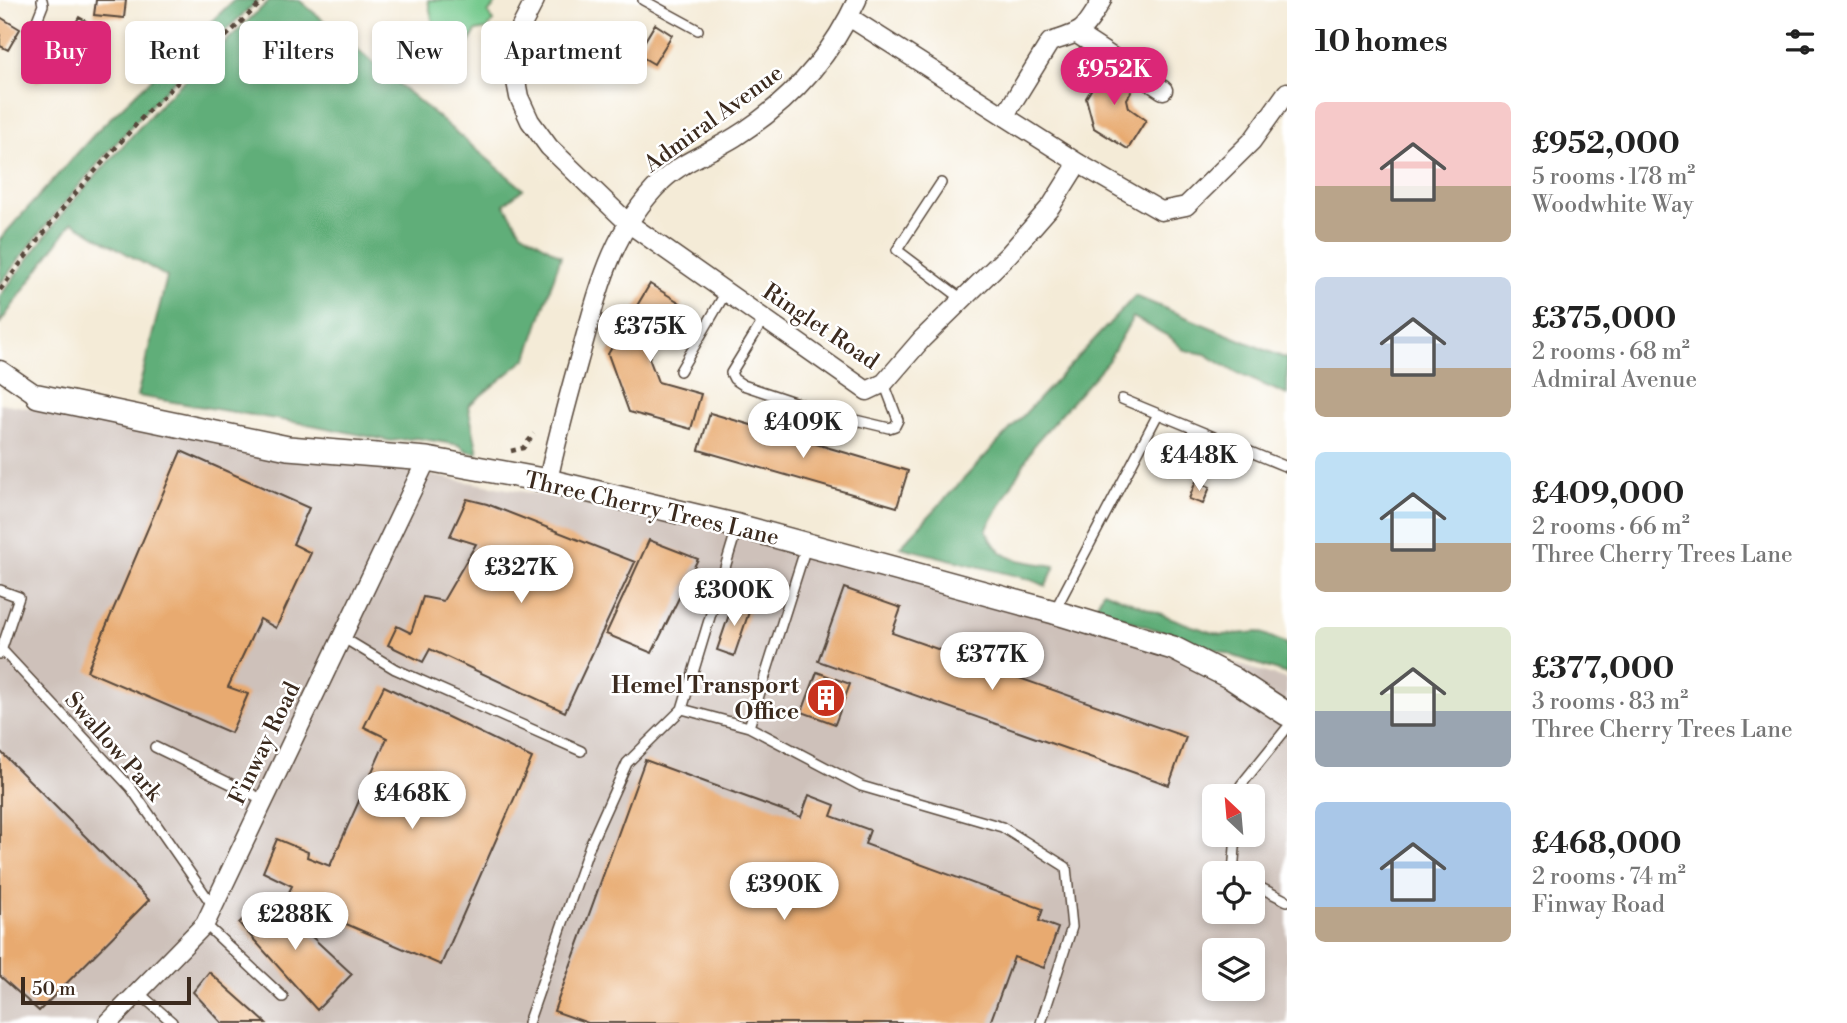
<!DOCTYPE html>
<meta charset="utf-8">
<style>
body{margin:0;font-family:"Libre Bodoni",serif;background:#f2f2f2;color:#222;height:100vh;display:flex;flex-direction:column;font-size:26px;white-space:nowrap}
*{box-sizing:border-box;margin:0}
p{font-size:23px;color:#767676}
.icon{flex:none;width:38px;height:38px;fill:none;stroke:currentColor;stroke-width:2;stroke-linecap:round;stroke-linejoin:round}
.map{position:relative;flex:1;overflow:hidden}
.panel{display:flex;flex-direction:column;background:#fff;width:560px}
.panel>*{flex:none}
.top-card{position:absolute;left:21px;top:21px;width:665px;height:63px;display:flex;gap:14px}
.needle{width:46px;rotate:334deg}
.tools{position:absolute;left:1202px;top:784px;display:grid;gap:14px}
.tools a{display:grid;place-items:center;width:63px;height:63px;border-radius:10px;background:#fff;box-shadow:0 4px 10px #0003;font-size:35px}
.scale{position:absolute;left:21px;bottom:18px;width:170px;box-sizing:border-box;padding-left:7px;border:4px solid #3b2a1e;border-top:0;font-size:19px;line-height:24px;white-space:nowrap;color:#3b2a1e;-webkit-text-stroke:5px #fff;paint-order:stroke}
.price{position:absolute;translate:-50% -60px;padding:0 16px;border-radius:24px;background:#fff;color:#222;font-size:23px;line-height:46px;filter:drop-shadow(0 2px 4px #0008)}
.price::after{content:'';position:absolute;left:50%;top:42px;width:21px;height:16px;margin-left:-10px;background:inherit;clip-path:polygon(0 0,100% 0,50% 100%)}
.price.on{background:#db2777;color:#fff}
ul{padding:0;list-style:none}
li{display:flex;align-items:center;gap:21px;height:175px;padding:0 28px}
li span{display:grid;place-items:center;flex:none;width:196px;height:140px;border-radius:10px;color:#555}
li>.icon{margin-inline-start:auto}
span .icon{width:84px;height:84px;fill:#fffc;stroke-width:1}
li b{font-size:30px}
h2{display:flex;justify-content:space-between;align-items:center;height:84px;padding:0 28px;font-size:30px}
.pill{padding:0 24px;border-radius:10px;background:#fff;box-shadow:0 4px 10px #0003;font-size:24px;line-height:63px}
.pill.on{background:#db2777;color:#fff}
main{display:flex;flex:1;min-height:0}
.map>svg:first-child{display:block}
</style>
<main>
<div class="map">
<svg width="1287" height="1023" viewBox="0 0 1287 1023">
<rect width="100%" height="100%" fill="#fff"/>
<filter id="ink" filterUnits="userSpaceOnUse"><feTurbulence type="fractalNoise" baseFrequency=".0143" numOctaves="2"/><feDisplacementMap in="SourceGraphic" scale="14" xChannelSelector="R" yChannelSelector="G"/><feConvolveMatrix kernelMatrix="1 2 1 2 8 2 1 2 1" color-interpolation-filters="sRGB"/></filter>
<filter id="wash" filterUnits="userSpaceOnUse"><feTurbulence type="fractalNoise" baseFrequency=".00686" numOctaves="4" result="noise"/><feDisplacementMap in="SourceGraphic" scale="28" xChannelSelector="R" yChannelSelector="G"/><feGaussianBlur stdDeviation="1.57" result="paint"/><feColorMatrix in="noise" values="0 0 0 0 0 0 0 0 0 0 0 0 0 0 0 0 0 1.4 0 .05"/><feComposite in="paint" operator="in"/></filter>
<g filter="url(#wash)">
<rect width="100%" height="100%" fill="#f4ebd7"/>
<!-- industrial -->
<path fill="#cec1ba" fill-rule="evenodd" d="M0,403l407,68 444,79 436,129v344h-1287zM1214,796h39v39h-39zM1214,873h39v39h-39zM1214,950h39v39h-39z"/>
<!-- green -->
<path fill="#76ca8e" stroke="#587a56" stroke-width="2" d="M428,0h71l-11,13 5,8 -6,8 -11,2 -13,22 -28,-19z"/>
<!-- forest -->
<path fill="#60ae79" stroke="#4e6c4c" stroke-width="2" d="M234,0h25c-97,85 -181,182 -259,284v-45l100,-111z
M270,0h29l224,189 -19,15 17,27 40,25 -34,102 -59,48 10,47 -11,-2 -8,-6 -42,-7 -26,3 -79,-16 -175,-29 30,-119 -95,-55 -72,101v-27l66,-87 99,-110z
M1135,296l152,63v36l-52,-23 -30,-18 -21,-4 -14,-13 -37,-20 -25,44 -72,81 -50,88c15,35 36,30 69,36l-9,20 -17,-7 -129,-32z
M1103,591l86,34 32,10 38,-3 28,12v30l-192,-65z"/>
<g id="blocks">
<!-- building -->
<path fill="#e8aa6f" d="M96,0h30l-2,18 -30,-3z
M0,17l20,12 -12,21 -8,-4z
M79,17l27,15 -7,13 6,3 -7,12 -33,-18z
M655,24l17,11 -18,29 -17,-10z
M60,52l7,20 -31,10 -7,-20z
M1108,63l29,19 -10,17 2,9 17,12 -18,29 -34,-21 -8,-30z
M650,284l32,20 -33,54 9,24 43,12 -10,35 -62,-17 -21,-58z
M710,413l198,58 -11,36 -198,-57z
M181,451l128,57 -16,36 18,9 -35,75 -16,-9 -32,68 20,7 -17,39 -144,-62z
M1196,481l14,6 -7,17 -14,-5z
M467,499l20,5 148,58 -70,150 -135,-63 -7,13 -35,-17 9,-19 14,7 12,-36 20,4 33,-57 -26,-8z
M649,540l49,19 -46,94 -46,-19z
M844,588l57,20 -9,25 294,104 -17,48 -351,-124z
M734,600l17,6 -17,50 -17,-6z
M817,672l33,12 -15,40 -33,-12z
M384,686l148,72 -91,207 -155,-67 6,-12 -29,-14 14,-33 31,13 -1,5 23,9 57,-128 -23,-11z
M0,751l149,149 -110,111 -39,-35z
M645,760l156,57 8,-22 26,10 -4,11 39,14 -5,14 178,65 -4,12 19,7 -14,40 -30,-11 -24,66h-402l-34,-12z
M267,895l85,79 -35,36 -78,-87z
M209,972l57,51h-44l-29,-31z"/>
</g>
</g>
<g filter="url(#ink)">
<use href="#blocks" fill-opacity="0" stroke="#57473a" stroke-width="2"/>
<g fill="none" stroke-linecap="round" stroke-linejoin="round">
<defs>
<path id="service" d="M643,0l55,30
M30,38l13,-33 -1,-5
M941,183l-44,67 65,49
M764,319l-33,54 3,6 9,6 87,29 59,14 6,-2 3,-6 -14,-37
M680,371l46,-79
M1122,399l165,68
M0,590l19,7 -19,57
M1055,610l103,-196
M342,637l53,32 186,82
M3,651l128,137 82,118
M682,709l67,18 112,59 141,41 64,40 6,60 -31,96
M749,727l57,-180
M155,747l109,53
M1240,796l1,-11 46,-57
M1233,873l3,-38
M1253,884l34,17
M205,924l78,73
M139,993l33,29
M528,1023l62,-178 37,-82 55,-54 55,-181"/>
<path id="minor" d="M535,0l-14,27 -5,19 -2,25 5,26 11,24 19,26 79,76 239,168 17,-8 38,-44 87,-85 42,-48 27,-43
M849,17l229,146 83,48 25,-5 66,-65 35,-49
M1077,34l86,56
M1005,115l45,-73c34,-10 34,-11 52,-42
M0,370l38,26
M548,481c9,-44 21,-86 33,-129 18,-64 31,-122 81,-171 21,-20 49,-29 73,-44 54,-34 95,-79 122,-137
M108,1023l97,-99 222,-465"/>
<path id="tertiary" d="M38,396l250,52 139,11 121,22 190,45 316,86 119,36 59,30 55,36"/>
</defs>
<!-- service casing -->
<use href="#service" stroke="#57473a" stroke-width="12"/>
<!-- minor casing -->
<use href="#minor" stroke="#57473a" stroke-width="21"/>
<!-- tertiary casing -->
<use href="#tertiary" stroke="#57473a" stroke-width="26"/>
<!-- path -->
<path stroke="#57473a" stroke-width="4.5" stroke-dasharray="5 5" stroke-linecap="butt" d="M0,290l67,-87 82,-93 115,-110
M511,451l12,-3 11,-14"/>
<!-- service -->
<use href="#service" stroke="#fff" stroke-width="9"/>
<!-- minor -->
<use href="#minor" stroke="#fff" stroke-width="18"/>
<!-- tertiary -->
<use href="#tertiary" stroke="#fff" stroke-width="23"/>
</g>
</g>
<!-- icons -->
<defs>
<symbol id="building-disc" viewBox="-11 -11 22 22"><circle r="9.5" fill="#c8321e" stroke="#fff"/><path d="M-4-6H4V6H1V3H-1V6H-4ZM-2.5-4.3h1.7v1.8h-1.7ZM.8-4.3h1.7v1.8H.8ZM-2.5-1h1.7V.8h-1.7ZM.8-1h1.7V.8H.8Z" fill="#fff"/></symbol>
</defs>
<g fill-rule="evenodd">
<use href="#building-disc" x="804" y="676" width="44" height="44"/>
</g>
<g text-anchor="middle" stroke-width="5" stroke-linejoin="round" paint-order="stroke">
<!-- street labels -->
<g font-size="23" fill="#3b2a1e" stroke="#fff">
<text transform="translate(713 118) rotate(-36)" y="8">Admiral Avenue</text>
<text transform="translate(821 326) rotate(34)" y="8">Ringlet Road</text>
<text transform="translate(652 508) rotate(13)" y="8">Three Cherry Trees Lane</text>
<text transform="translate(264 743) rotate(-64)" y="8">Finway Road</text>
<text transform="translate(114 746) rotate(49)" y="8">Swallow Park</text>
</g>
<!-- poi labels -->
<g font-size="23" font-weight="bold" fill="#3b2a1e" stroke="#fff" text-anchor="end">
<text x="799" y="693">Hemel Transport<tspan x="799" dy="26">Office</tspan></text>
</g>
</g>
</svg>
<div class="tools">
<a><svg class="needle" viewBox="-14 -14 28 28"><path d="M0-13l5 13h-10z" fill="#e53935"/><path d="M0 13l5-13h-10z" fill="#767676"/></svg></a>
<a><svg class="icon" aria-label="locate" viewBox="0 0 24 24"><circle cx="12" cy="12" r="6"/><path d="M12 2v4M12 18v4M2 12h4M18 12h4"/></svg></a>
<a><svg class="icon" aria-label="layers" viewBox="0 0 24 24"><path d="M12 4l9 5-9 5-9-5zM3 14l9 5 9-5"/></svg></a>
</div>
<div class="scale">50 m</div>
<b class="price on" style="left:1114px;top:107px">£952K</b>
<b class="price" style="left:650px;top:364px">£375K</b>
<b class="price" style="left:803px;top:460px">£409K</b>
<b class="price" style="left:1199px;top:493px">£448K</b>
<b class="price" style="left:521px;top:605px">£327K</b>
<b class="price" style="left:734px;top:628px">£300K</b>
<b class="price" style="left:992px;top:692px">£377K</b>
<b class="price" style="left:412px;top:831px">£468K</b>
<b class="price" style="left:784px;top:922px">£390K</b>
<b class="price" style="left:295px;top:952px">£288K</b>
<div class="top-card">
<a class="pill on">Buy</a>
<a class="pill">Rent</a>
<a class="pill">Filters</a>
<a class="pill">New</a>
<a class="pill">Apartment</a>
</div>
</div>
<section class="panel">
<h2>10 homes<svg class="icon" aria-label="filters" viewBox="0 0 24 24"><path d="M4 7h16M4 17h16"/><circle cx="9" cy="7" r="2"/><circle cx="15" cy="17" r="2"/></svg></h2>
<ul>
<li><span style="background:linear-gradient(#f6c9c9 60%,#b9a48a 0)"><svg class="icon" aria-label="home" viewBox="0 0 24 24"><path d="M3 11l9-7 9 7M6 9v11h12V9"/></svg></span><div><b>£952,000</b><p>5 rooms · 178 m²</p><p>Woodwhite Way</p></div></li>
<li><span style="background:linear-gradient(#c9d6e8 65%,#b9a48a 0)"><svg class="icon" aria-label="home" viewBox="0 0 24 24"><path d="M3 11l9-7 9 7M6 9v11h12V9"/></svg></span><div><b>£375,000</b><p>2 rooms · 68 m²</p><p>Admiral Avenue</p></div></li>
<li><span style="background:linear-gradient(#bfe0f5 65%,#b9a48a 0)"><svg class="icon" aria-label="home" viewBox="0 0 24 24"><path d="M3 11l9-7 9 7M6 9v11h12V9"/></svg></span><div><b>£409,000</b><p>2 rooms · 66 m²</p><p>Three Cherry Trees Lane</p></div></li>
<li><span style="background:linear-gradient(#dfe7d0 60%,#9aa5b1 0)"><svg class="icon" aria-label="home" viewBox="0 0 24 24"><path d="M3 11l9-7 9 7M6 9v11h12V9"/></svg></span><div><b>£377,000</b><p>3 rooms · 83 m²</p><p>Three Cherry Trees Lane</p></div></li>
<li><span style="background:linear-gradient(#a9c7e8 75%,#b9a48a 0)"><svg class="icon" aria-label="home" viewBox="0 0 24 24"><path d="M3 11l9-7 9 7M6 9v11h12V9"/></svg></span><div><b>£468,000</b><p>2 rooms · 74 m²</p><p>Finway Road</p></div></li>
</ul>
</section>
</main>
